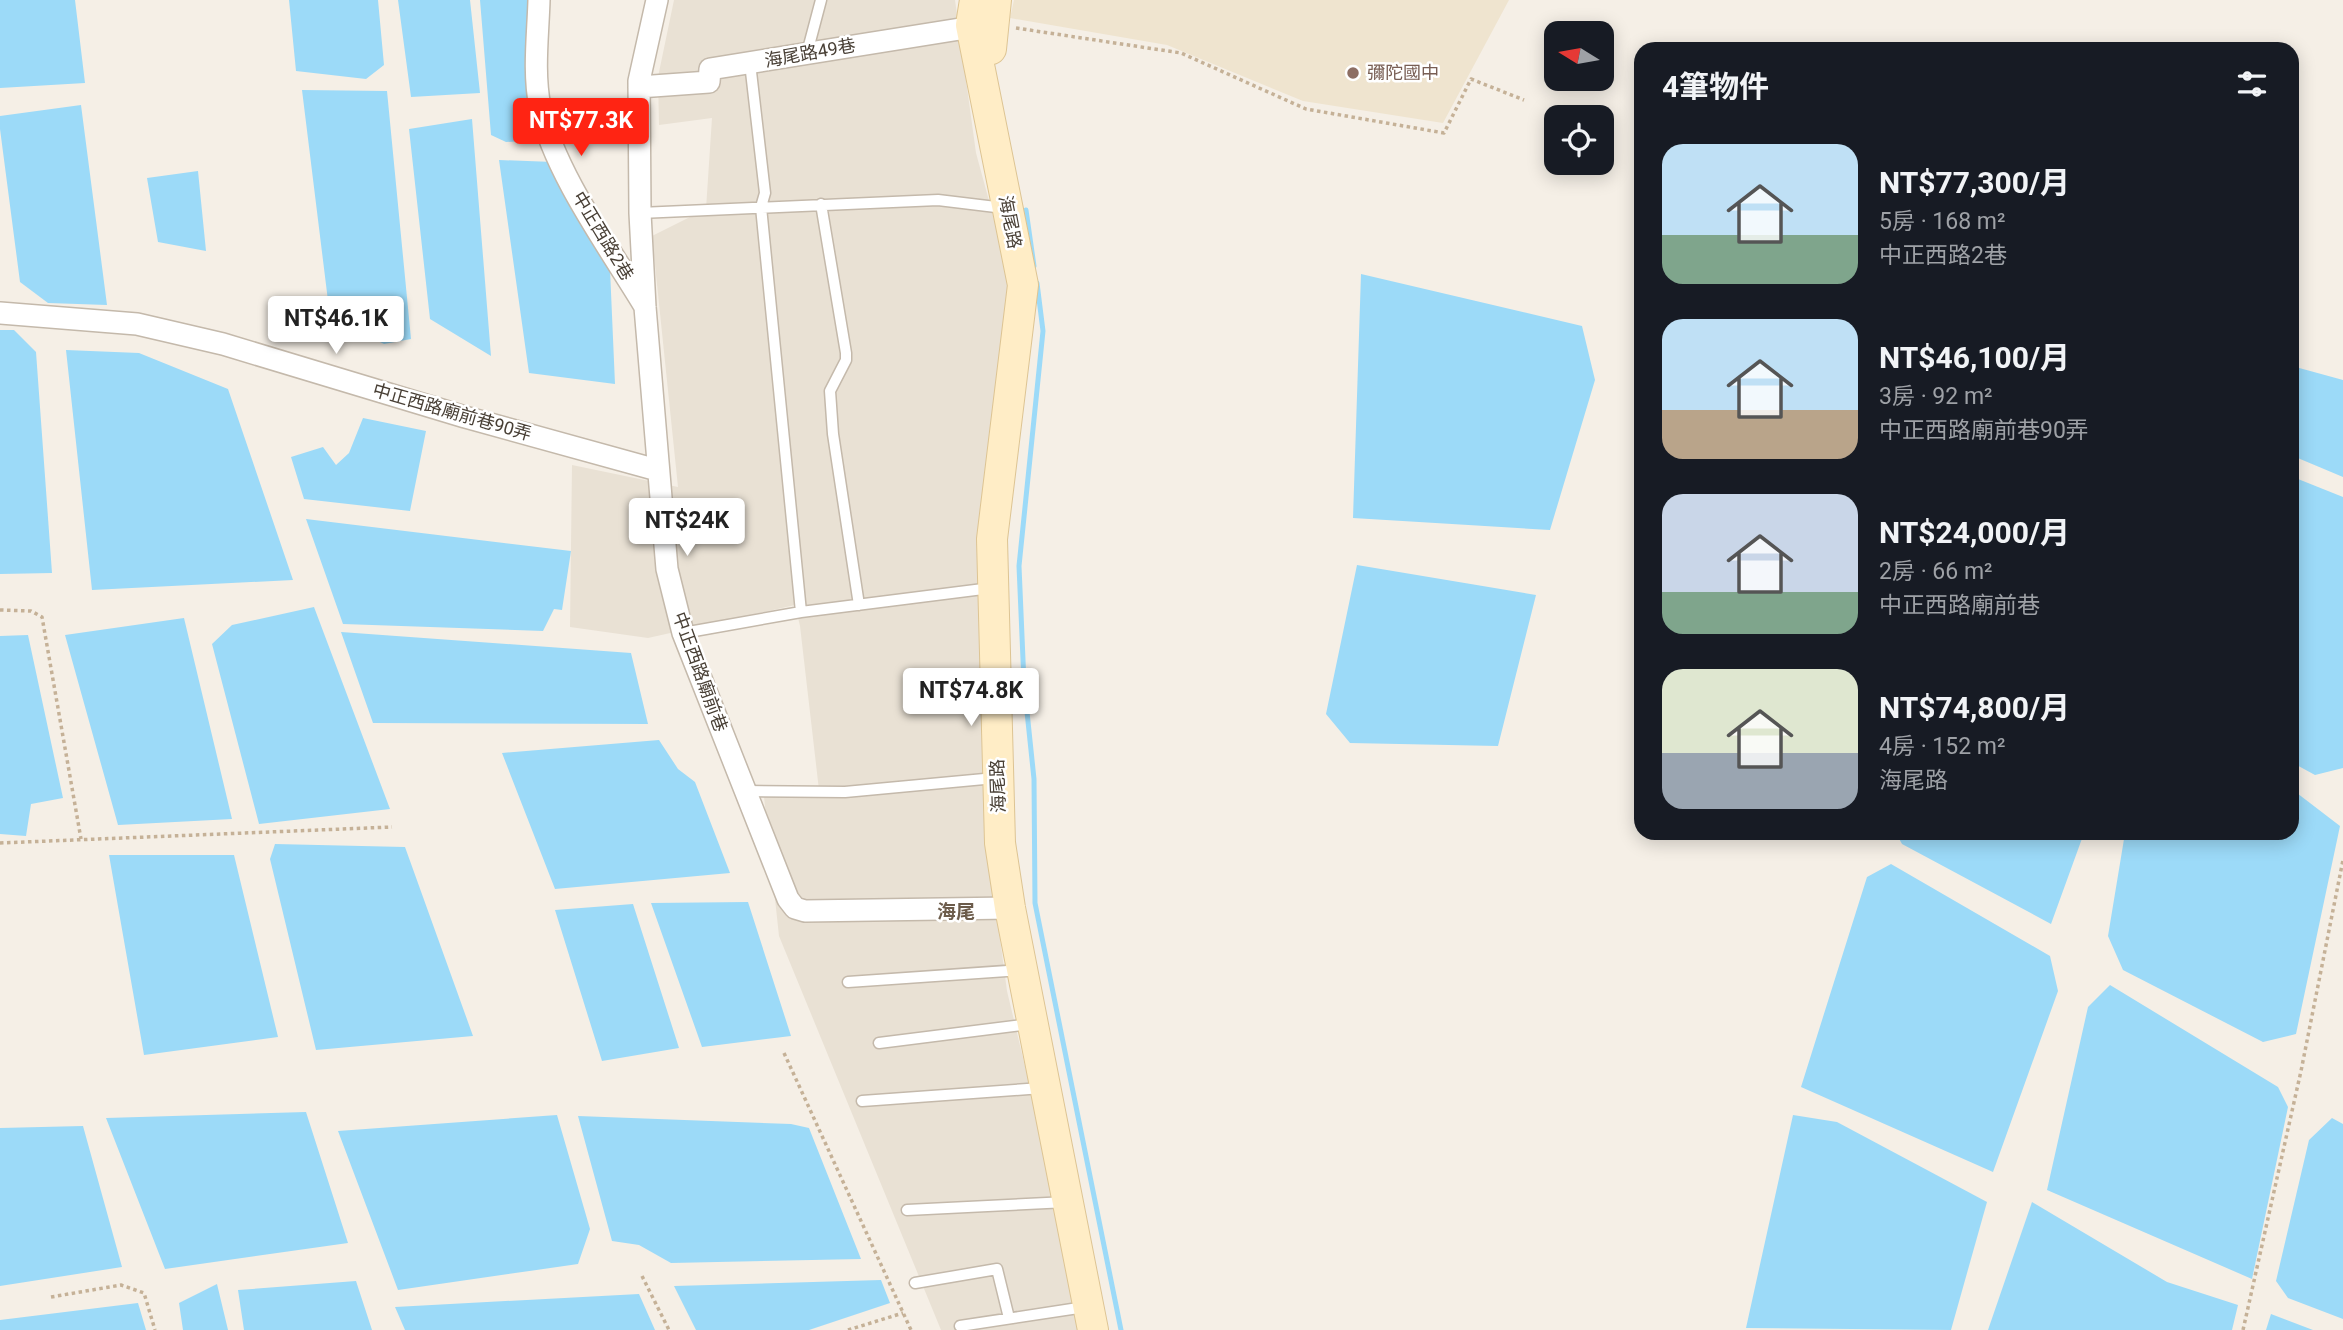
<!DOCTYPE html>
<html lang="zh-TW">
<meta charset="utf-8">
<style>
body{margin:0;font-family:Roboto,"Noto Sans TC",sans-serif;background:#242831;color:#f1f3f6;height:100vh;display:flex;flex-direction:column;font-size:26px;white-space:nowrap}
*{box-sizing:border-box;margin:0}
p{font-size:23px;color:#9ea1a6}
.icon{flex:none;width:38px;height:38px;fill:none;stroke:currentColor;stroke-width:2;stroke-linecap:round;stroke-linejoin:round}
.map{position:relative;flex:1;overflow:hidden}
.side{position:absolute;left:1634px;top:42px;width:665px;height:798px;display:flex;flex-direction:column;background:#171b24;border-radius:21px;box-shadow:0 4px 18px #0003}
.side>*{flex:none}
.needle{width:46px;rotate:281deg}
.controls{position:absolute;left:1544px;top:21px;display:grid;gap:14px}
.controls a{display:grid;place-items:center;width:70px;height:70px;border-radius:14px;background:#171b24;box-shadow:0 4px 18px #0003;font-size:35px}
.price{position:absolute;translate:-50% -60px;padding:0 16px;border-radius:7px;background:#fff;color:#222;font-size:23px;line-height:46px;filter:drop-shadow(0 2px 4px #0008)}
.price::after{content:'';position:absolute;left:50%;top:42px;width:21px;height:16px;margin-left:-10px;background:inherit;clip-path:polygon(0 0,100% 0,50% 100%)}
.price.current{background:#ff2413;color:#fff}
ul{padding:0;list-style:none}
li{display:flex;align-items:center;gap:21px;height:175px;padding:0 28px}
li span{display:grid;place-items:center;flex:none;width:196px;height:140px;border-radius:21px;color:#555}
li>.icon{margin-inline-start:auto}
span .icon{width:84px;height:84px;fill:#fffc;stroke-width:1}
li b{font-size:30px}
h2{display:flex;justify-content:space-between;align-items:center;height:84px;padding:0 28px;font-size:30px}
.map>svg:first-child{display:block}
</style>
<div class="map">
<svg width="2343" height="1330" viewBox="0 0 2343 1330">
<rect width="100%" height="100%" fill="#f5efe6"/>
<!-- residential -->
<path fill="#e9e1d4" d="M674,0h281l21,153 37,136 -26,552 20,150 81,339h-147l-162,-394 -15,-139 55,-7 -19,-164 -5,-21 -147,33 -78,-11 2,-162 106,22 -26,-251 54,-27 6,-91 -53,7 -1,-48z"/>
<!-- education -->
<path fill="#efe4cf" d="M1014,0h495l-66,123 -140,-22 -136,-56 -157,-27z"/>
<!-- water -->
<path fill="#9cdaf8" d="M0,0h75l10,83 -85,5z
M289,0h89l6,65 -18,14 -70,-8z
M398,0h72l10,93 -69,4z
M480,0h52l8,118 -17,12v11l-17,1 -15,-7z
M302,90l85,1 24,248 -27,5 -54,-27z
M81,105l26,200 -59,-2 -28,-21 -20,-153v-13z
M472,119l19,237 -61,-37 -21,-190z
M499,160l54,2 56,84 6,138 -86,-11z
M198,171l8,80 -48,-9 -11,-64z
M1361,274l221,52 13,54 -45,150 -197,-12z
M0,330h14l22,22 16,221 -52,1z
M66,350l73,3 89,36 65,191 -201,10z
M2292,366l51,14v97l-50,-21z
M363,418l63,13 -16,80 -106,-12 -13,-42 32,-10 13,18 13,-12z
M2293,477l50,20v271l-28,7 -22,-12z
M306,519l265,32 -9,59 -8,-1 -11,22 -200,-7z
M1357,565l179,30 -38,151 -148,-3 -24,-29z
M314,607l76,202 -131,15 -47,-180 20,-19z
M184,618l48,201 -114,6 -53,-190z
M341,632l290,21 17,71 -275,-1z
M28,635l35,163 -32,6 -5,32 -26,-2v-198z
M659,740l19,29 17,13 35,91 -175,16 -53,-136z
M2293,790l47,36 -44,208 -33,8 -140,-72 -15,-34 17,-103h167z
M1896,833h188l-33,91 -149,-80z
M275,844l130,3 68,189 -157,14 -46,-191z
M109,855h125l44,182 -134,18z
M1891,864l159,92 8,35 -65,181 -192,-85 66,-210z
M748,902l43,134 -89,11 -51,-144z
M633,904l46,144 -77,13 -47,-151z
M2110,985l168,102 10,20 -36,172 -205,-89 41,-183z
M306,1112l42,131 -183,26 -59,-151z
M557,1115l33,114 -12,35 -180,26 -60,-159z
M1793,1115l44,7 150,80 -36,128 -205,-2z
M578,1116l213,8 18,4 52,131 -190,4 -32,-18 -27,-4z
M2332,1118l11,6v195l-55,-21 -12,-17 33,-141z
M83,1126l39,141 -122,19v-158z
M2032,1202l135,80 71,23 -6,25h-244z
M881,1280l9,23 -81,27h-113l-22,-44z
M356,1281l16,49h-128l-6,-40z
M217,1284l11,46h-45l-4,-27z
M639,1294l16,36h-250l-10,-23z
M138,1303l8,27h-146v-10z
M2271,1314l42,16h-47z"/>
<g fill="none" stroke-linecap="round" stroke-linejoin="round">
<!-- stream -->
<path stroke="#9cdaf8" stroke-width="5" d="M1026,210l8,56
M1037,283l6,48 -24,235 5,117 10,96 1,124 86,427"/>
<defs>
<path id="lane" d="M807,53l14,-53
M750,63l15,130 -4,14 40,405
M821,204l25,149v7l-16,31 3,43 26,171
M640,213l298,-13 66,8
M683,633l118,-21 190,-24
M745,791l100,1 150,-14
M848,982l172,-12
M879,1043l151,-19
M862,1101l180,-13
M907,1210l160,-8
M915,1283l82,-14 12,49
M960,1326l125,-19"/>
<path id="street" d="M539,0c-1,35 -6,72 1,107 14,65 69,140 104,198
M657,0l-18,81 1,132 5,94 22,262 16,64 105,266 7,9 10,3 205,-3
M639,87l70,-5 1,-13 275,-44
M0,313l137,11 86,20 242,73 192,53"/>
<path id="secondary" d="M975,0l-4,25 52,260 -31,254 8,304 10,65 83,422
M991,49l5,-49"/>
</defs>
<!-- lane casing -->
<use href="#lane" stroke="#c4b9ab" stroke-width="13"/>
<!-- street casing -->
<use href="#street" stroke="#c4b9ab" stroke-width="24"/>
<!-- secondary casing -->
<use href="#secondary" stroke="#ddc493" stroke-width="32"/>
<!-- path -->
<path stroke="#c5b197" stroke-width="3.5" stroke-dasharray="3.5 3.5" stroke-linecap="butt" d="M1016,28l165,25 125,56 138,24 27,-54 53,21
M0,610l31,1 11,6 39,222
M0,843l392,-16
M784,1053l127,277
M642,1276l27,54
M51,1297l70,-12 23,8 11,37
M848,1330l55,-17
M2243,1330l58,-259 42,-211"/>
<!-- lane -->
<use href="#lane" stroke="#fff" stroke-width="10"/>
<!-- street -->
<use href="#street" stroke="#fff" stroke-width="21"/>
<!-- secondary -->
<use href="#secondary" stroke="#ffedc6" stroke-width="30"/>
</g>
<!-- markers -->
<circle fill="#8d6e63" stroke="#fff" stroke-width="2.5" cx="1353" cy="73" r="7"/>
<g text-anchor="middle" stroke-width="5" stroke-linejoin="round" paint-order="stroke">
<!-- street labels -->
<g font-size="18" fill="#483f35" stroke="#fff">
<text transform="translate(810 53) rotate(-10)" y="6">海尾路49巷</text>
<text transform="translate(1010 222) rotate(79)" y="6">海尾路</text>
<text transform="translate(603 236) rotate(59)" y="6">中正西路2巷</text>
<text transform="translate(452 412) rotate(16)" y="6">中正西路廟前巷90弄</text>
<text transform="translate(700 672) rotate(70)" y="6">中正西路廟前巷</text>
<text transform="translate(998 786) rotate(-92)" y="6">海尾路</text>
</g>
<!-- education labels -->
<g font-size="18" fill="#785e54" stroke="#fff" text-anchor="start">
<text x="1367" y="79">彌陀國中</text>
</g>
<!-- neighbourhood labels -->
<g font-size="19" font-weight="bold" fill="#6c5c4b" stroke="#fff">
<text x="956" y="918">海尾</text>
</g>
</g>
</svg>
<div class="controls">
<a><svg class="needle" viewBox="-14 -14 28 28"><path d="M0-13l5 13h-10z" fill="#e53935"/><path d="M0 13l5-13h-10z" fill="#9ea1a6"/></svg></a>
<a><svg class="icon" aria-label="locate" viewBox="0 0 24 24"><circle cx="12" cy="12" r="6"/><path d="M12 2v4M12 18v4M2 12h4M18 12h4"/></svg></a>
</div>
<b class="price current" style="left:581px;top:158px">NT$77.3K</b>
<b class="price" style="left:336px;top:356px">NT$46.1K</b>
<b class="price" style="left:687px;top:558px">NT$24K</b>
<b class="price" style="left:971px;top:728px">NT$74.8K</b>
<section class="side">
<h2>4筆物件<svg class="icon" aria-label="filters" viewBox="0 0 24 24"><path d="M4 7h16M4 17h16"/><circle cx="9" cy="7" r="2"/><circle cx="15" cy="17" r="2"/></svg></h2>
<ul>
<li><span style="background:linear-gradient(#bfe0f5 65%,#7fa58c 0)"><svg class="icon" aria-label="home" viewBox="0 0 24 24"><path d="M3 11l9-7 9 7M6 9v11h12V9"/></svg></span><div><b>NT$77,300/月</b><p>5房 · 168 m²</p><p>中正西路2巷</p></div></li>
<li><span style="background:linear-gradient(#bfe0f5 65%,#b9a48a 0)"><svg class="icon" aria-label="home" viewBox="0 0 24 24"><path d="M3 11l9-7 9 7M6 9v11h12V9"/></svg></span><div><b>NT$46,100/月</b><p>3房 · 92 m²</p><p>中正西路廟前巷90弄</p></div></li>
<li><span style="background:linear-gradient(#c9d6e8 70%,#7fa58c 0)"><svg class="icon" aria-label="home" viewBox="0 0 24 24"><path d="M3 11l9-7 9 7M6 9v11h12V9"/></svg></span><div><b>NT$24,000/月</b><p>2房 · 66 m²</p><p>中正西路廟前巷</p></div></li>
<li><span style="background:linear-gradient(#dfe7d0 60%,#9aa5b1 0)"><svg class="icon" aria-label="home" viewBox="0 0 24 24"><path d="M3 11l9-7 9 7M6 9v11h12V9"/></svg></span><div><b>NT$74,800/月</b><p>4房 · 152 m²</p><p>海尾路</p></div></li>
</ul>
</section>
</div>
